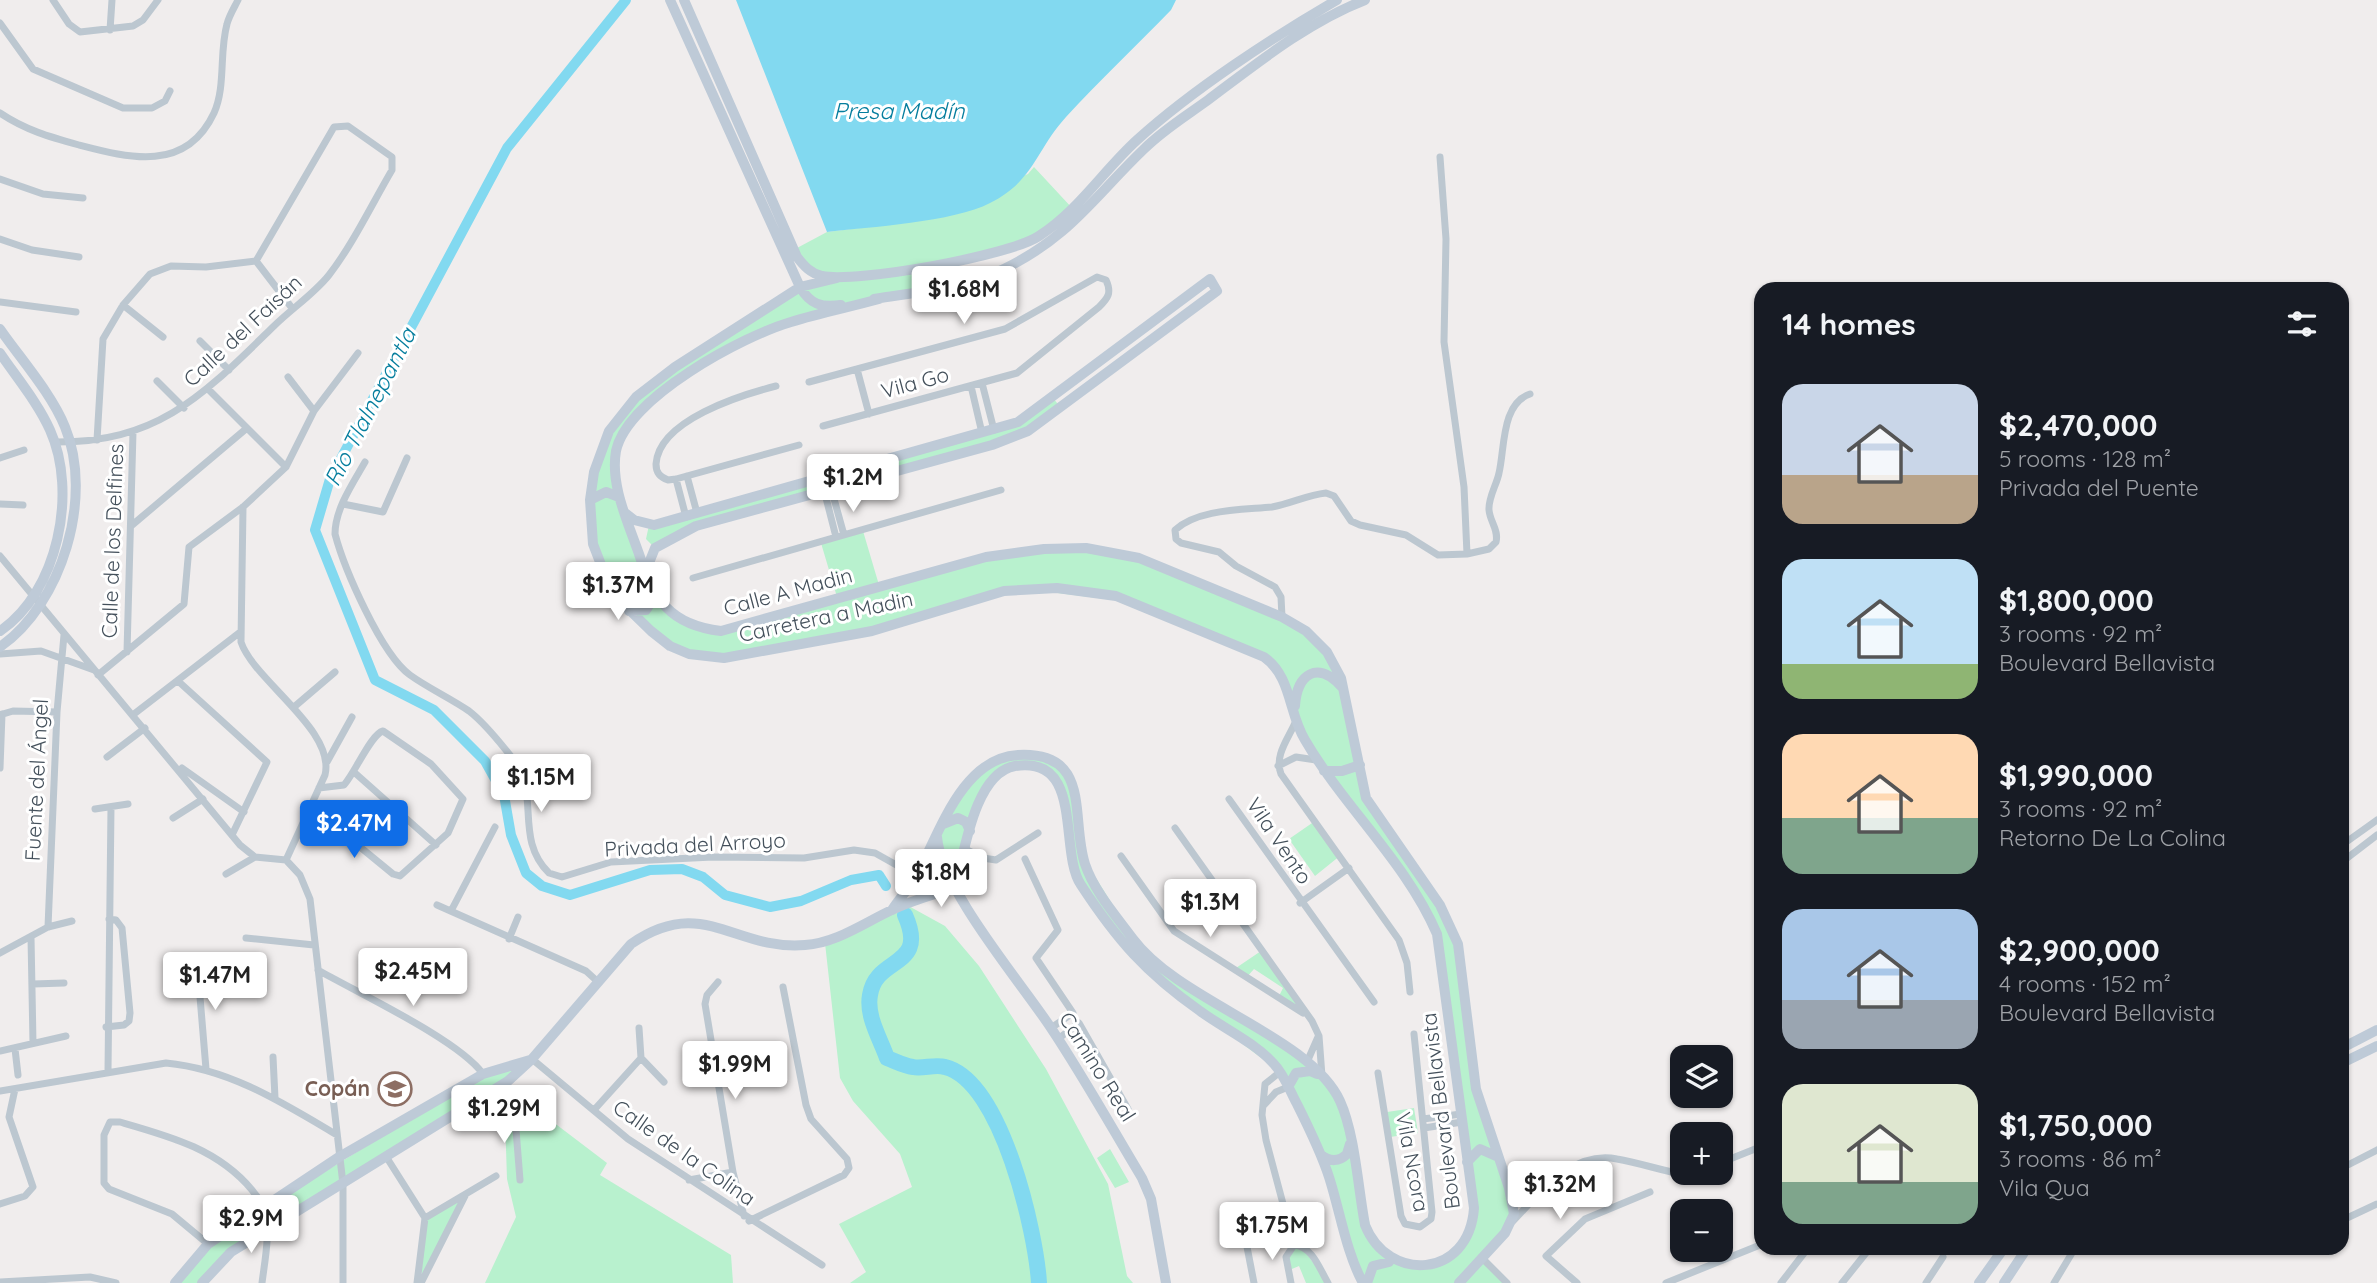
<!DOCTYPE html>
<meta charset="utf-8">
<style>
body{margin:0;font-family:Quicksand,sans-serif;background:#20242c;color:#f1f3f6;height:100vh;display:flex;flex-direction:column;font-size:26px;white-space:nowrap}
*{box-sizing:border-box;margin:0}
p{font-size:23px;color:#9ea1a6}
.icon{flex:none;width:38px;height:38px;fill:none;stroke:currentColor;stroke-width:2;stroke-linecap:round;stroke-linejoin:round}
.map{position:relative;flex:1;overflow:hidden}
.side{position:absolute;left:1754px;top:282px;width:595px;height:973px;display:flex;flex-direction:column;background:#171b24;border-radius:21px;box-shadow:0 2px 5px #0004}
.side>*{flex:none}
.fabs{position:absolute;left:1670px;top:1045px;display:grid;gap:14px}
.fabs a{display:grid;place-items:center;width:63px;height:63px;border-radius:14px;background:#171b24;box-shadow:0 2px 5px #0004;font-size:35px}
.price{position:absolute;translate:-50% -60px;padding:0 16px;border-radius:7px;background:#fff;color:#222;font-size:23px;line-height:46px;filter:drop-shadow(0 2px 4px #0008)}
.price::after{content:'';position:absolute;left:50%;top:42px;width:21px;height:16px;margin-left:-10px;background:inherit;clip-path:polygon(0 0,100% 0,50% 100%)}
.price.on{background:#0f6de7;color:#fff}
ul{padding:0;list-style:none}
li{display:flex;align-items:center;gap:21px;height:175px;padding:0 28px}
li span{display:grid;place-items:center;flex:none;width:196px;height:140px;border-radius:21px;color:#555}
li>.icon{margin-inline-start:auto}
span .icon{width:84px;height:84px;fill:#fffc;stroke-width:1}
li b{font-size:30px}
h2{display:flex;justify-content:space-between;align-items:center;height:84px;padding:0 28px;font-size:30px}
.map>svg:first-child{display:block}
</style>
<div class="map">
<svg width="2377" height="1283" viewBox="0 0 2377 1283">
<rect width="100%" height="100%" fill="#f0eded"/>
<!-- green -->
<path fill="#b8f1ce" d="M1034,167l39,42 -36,29 -106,27 3,24 -144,33 -111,57 -55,53 -8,40 29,101 31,43 45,15 296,-79h97l181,71 40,41 31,134 86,126 24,165 38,125 -32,45 24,24h-143l-34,-106 -49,-105 -131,-98 -70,-91 -15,-89 -23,-24 -25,-4 -32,25 -29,97 -18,-52 25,-46 38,-32h46l26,22 12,79 57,91 157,106 41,44 37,149c18,23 43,17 69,15l27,-39 -40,-304 -116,-161 -41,-96 -137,-61 -113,-14 -153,42 -148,27 -54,-12 -58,-53 -19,-49 1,-72 7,-21 35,-54 150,-102 49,-17 -28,-8 -10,-22 30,-16 80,-10 121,-48z
M1053,398l8,10 -33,23 -332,95 -41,22 -9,-9 3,-14 355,-98z
M863,531l16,54 -42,12 -16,-54z
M1315,821l26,34 -26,21 -26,-37z
M905,904l40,22 34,40 67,103 62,115 19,92 6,7h-283l16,-11 -27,-48 73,-37 -12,-33 -47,-53 -13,-23 -15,-135z
M1261,951l45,64 -28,-17 5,-10 -29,-19 -8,9 -13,-8z
M532,1059l-24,22 13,34 11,-9 75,57 -7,12 131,80 2,28h-248l31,-66 -9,-38 -2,-61 -5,-8 -17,-13 -252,155 -29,31h-27l33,-39 275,-170z
M1414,1108l4,25 -28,4 -3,-25z
M1110,1149l19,33 -14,6 -18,-30z
M465,1195l-44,88 4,-65z
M1301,1246l27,37h-22l-7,-17 -12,5 2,-20z"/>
<!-- water -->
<path fill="#82d9f0" d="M736,0h440l-5,10c-35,36 -71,70 -105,107 -30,33 -32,64 -76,86 -36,19 -121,24 -163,29z"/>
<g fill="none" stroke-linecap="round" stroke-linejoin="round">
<!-- canal -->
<path stroke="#82d9f0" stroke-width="10" d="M626,0l-119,148 -177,331 -15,51 60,150 59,30 51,51 19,34 7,40 15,38 16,13 28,9 80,-25 32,-1 21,8 22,18 45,12 31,-6 50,-21 28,-5 7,11"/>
<!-- river -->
<path stroke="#82d9f0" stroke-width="16" d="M905,915c24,54 -29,40 -35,80 -4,21 10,43 17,63 8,3 17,8 26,9 10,2 22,-3 32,0 57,14 91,166 94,216"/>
<!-- street -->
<path stroke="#bcc7d0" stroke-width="7" d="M53,0l16,24 11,8 53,-6 10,-6 15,-20
M0,23l33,46 90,39h29l13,-7 5,-10
M110,30l2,-30
M0,113c25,17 50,24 79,32 50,13 107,28 135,-32 12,-27 5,-60 13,-89 2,-8 7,-16 11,-24
M0,179l43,15 40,4
M0,239l32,11 47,7
M256,261l36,47
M0,302l76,10
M123,305l40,32
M200,341l29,29
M857,369l12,45
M288,377l26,34
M157,381l27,27
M809,382l196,-53 92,-52 9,3c6,13 2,18 -7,27l-82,66 -194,53
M982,383l12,47
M776,386c-35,9 -117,34 -120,78 0,9 4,13 12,16l8,-1 123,-34
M971,386l11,47
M208,389l78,78
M55,442c104,1 149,-48 219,-116 17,-17 40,-32 55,-51 24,-31 43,-71 63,-105v-13l-44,-31 -14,1 -78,134 -50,6 -35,-1 -21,8 -27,31 -20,34 -6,101
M0,458l24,-8
M365,462c-12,21 -30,47 -30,72 9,34 46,120 75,141 18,13 40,23 59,36 17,13 34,35 47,52 23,33 -1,77 33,110l13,4 49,-15 102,-5 91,1 50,-8 21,3 41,23
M687,476l10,37
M676,479l10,38
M831,488l13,47
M824,490l12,47
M0,504l23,1
M343,504l40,8 24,-54
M243,507l-2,135c13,39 95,88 84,133l-39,85
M131,526l116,-98
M1467,554l22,-5 7,-7c3,-12 -6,-20 -7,-32 -1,-12 8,-26 10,-37 6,-25 2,-69 31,-79
M0,556l240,289 15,12 31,3
M693,578l308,-88
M1282,617l-1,-20 -6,-10 -39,-21 -17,-14 -38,-9 -5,-4 -1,-9c23,-21 67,-20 97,-23 18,-3 35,-12 54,-14l8,3 17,25 9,4 46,10 32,20 29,-1 -3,-67 -20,-145 2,-103 -6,-82
M127,652l6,-220
M0,654l41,-3 53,19
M98,675l86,-71 5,-57 54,-40 43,-40 28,-56 44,-58
M178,681l89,81 -35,73
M294,707l41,-35
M134,714l105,-81
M0,715l13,-4 44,1
M1295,723c-7,16 -21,33 -14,51l118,166 8,23 3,29
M107,757l38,-29
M327,762l25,-45
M1278,766l18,-9 20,3
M0,768l2,-54
M182,768l62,44
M355,773l81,72
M1229,799l145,203
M310,806l83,68 7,2 48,-43 15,-34 -32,-35 -48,-33c-12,3 -28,42 -39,54l-25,3
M95,809l33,-5
M173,818l30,-19
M1175,828l137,193 7,15 3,40
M2342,845l35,-25
M965,849l18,9 13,2 42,-27
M1121,856l53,75 129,82
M1025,859l33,71 -22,28 37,55 -22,15
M286,860l14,15 10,24 33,285v99
M2342,862l35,-27
M226,874l29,-17
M1300,903l49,-35
M437,905l149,66 11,10
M451,911l44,-84
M48,927l9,-215 7,-77
M31,937l2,106
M246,938l68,7
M509,939l9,-22
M0,953l48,-26 24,-6
M318,970c40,23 141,70 165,104
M198,973l8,96
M718,982l-11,13 -2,9 28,168 11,44
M33,984l31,-1
M106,1027l18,-2 5,-4 1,-8 -8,-85 -6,-8 -7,-1
M639,1028l2,30 23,24
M1058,1039l21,-16 49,86
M15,1049l3,26
M0,1051l66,-15
M273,1057l2,41
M532,1059l96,80 194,126
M1307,1062l11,-25
M108,1071l3,-264
M1280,1072l-15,12 -3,31 4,25 28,105
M1378,1073l23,143 4,8 15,3 11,-8 1,-7 -18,-178
M500,1087l15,30 5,63
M0,1091l166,-28c64,6 117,40 171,72
M1263,1106l13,-14 12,-5
M594,1110l47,-52
M1423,1119l38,-5
M1424,1128l38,-6
M387,1158l38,60
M1720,1163l40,-16
M2342,1168l35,-18
M689,1180l44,-8
M0,1204l25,-8 8,-9 -24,-70 6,-28
M2342,1206l5,12 30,-14
M749,1221l95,-46 5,-7 -2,-9 -36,-40 -5,-14 -23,-118
M1242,1221l12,62
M1513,1221c27,-28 59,-71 104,-62 23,4 46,12 69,16l11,-3
M208,1244l-36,-30 -63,-25 -5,-6v-48l6,-13h10c49,14 98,27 132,68 4,6 10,11 12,18 7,23 1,51 -2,75
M1294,1245c19,2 25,23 34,38
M1482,1258l25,25
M0,1282l90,-5 26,6
M417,1283l8,-65 71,-42
M421,1283l44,-87
M1291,1283l-5,-26 8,-12
M1577,1283l-31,-27 39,-37 65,-27
M1666,1283l94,-38
M1781,1283l27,-35
M1842,1283l28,-35
M1926,1283l17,-26
M2054,1283l18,-30"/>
<!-- secondary -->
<path stroke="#becad7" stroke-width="10" d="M670,0l130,287c10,17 21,21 41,18
M684,0l113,257c7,9 13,16 25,19 35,7 187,-20 217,-40 39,-25 64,-65 98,-96 55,-50 136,-103 200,-140
M837,278l-37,9 -125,80 -39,30 -27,34 -15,41 -4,28 3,44 19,49 39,38 19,15 19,8 35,4 148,-27 132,-40 53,-3 59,8 148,61c28,20 24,55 41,83 39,67 101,122 132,194l37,274c-5,71 -86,75 -109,17 -7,-37 -10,-91 -25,-124 -30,-65 -160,-99 -207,-162 -17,-23 -39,-48 -48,-75 -15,-46 8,-113 -67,-109 -56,3 -79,79 -101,120 -7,12 -17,23 -25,35
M874,299c43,-7 90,-10 130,-30 67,-33 89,-71 140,-120 19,-19 42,-33 64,-49 48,-36 100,-78 157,-100
M879,299c-29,8 -59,14 -88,23 -48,14 -164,76 -175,129 -6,34 12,71 23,103 15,46 31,71 82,77l265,-74 58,-8 42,-1 53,10 143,59 24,14 21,21 14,26 25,120 74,107 18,39 18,145 33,99 5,26 -9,19 -46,50
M0,329c20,29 52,65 65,98 29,70 -3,177 -65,220
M0,353c17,25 38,50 50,77 28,62 8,162 -50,201
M590,500l16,-8 13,5
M625,513l9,7 20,5 364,-103 192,-143 7,12 -189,140 -36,14 -296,81 -41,22 -10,25
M629,611l17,-1 9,-14
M1295,706c2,-32 22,-46 47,-19
M1324,771h18l18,-6
M943,824l15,-6 8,4 4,9
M937,837c4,52 83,144 114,191 32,48 61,100 91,150l9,21 15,84
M955,888c9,-33 19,-115 60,-122 70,-11 43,85 66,119 36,55 65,88 119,126 23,17 54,31 73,52 11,11 17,28 24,41 12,24 24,48 32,73 11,34 17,75 34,106
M2342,1048l35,-18
M2342,1063l35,-17
M1288,1087l8,-14 14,-2 7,3
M1321,1155c9,7 18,7 26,-1l3,-10
M1467,1162l13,-13 16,7
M175,1283l33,-39 131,-87 144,-83 47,-14
M202,1283l29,-31 277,-171 24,-22 99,-115c72,-50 103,7 174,1 32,-2 60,-23 89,-36 20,-9 40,-15 61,-21
M1367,1283l6,-17 16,-4
M1979,1283l25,-35
M2004,1283l23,-35"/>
</g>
<!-- icons -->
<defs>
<symbol id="school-ring" viewBox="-11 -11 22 22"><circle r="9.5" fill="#fff" stroke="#8d6e63" stroke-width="1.5"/><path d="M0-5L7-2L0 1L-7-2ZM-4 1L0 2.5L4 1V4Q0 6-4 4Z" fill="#8d6e63"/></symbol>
</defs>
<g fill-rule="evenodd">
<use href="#school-ring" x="376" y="1070" width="38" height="38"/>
</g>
<g text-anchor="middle" stroke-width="6" stroke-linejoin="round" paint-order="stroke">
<!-- street labels -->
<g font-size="21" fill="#44505b" stroke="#fff">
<text transform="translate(243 331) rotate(-43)" y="7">Calle del Faisán</text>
<text transform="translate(915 383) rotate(-15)" y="7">Vila Go</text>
<text transform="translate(113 541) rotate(-88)" y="7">Calle de los Delfines</text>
<text transform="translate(788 592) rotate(-15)" y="7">Calle A Madin</text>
<text transform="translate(826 617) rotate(-12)" y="7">Carretera a Madin</text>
<text transform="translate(37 780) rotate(-87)" y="7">Fuente del Ángel</text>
<text transform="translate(1279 841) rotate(56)" y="7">Vila Vento</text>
<text transform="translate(695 845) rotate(-3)" y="7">Privada del Arroyo</text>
<text transform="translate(1097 1067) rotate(58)" y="7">Camino Real</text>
<text transform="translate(1441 1111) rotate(-97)" y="7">Boulevard Bellavista</text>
<text transform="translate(684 1153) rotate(35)" y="7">Calle de la Colina</text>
<text transform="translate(1412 1162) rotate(79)" y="7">Vila Ncora</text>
</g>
<!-- education labels -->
<g font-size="21" font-weight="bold" fill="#785e54" stroke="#fff" text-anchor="end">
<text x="370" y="1096">Copán</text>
</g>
<!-- water labels -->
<g font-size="23" font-style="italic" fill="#067e9e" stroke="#fff">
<text x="899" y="119">Presa Madín</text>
<text transform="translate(370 407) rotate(-63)" y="8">Río Tlalnepantla</text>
</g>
</g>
</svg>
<div class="fabs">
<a><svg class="icon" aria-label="layers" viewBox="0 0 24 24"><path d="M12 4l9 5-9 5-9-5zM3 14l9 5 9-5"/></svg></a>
<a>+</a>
<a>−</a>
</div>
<b class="price" style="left:964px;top:326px">$1.68M</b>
<b class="price" style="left:853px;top:514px">$1.2M</b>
<b class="price" style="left:618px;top:622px">$1.37M</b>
<b class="price" style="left:541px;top:814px">$1.15M</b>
<b class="price on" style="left:354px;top:860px">$2.47M</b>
<b class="price" style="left:941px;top:909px">$1.8M</b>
<b class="price" style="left:1210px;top:939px">$1.3M</b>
<b class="price" style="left:413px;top:1008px">$2.45M</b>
<b class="price" style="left:215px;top:1012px">$1.47M</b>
<b class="price" style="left:735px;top:1101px">$1.99M</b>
<b class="price" style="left:504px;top:1145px">$1.29M</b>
<b class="price" style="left:1560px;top:1221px">$1.32M</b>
<b class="price" style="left:251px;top:1255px">$2.9M</b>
<b class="price" style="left:1272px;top:1262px">$1.75M</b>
<section class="side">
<h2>14 homes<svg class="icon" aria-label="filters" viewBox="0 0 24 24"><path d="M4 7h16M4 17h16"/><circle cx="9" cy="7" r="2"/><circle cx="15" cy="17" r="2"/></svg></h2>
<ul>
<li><span style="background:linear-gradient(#c9d6e8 65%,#b9a48a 0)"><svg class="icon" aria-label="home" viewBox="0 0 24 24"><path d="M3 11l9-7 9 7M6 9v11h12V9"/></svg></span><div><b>$2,470,000</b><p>5 rooms · 128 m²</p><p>Privada del Puente</p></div></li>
<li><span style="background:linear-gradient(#bfe0f5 75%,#8fb573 0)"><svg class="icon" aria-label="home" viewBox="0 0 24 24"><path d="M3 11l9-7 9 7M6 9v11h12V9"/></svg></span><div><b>$1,800,000</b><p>3 rooms · 92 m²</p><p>Boulevard Bellavista</p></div></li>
<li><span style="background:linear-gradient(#ffd9b3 60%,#7fa58c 0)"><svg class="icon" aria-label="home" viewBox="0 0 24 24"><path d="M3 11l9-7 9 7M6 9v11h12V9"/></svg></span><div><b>$1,990,000</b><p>3 rooms · 92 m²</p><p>Retorno De La Colina</p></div></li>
<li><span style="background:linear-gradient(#a9c7e8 65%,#9aa5b1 0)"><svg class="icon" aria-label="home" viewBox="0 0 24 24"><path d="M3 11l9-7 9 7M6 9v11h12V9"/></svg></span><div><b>$2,900,000</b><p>4 rooms · 152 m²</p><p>Boulevard Bellavista</p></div></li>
<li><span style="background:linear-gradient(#dfe7d0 70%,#7fa58c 0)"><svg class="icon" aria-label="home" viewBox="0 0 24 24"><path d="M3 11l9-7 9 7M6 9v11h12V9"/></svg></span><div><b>$1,750,000</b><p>3 rooms · 86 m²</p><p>Vila Qua</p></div></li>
</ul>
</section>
</div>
